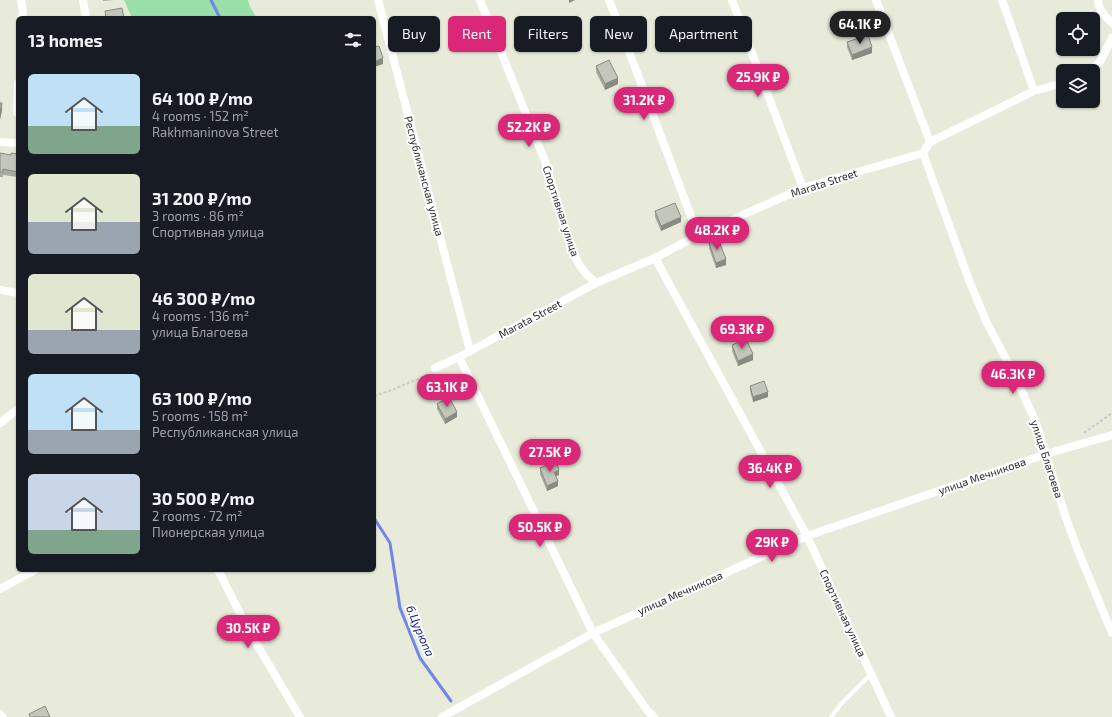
<!DOCTYPE html>
<meta charset="utf-8">
<style>
body{margin:0;font-family:"Exo 2",sans-serif;background:#242831;color:#f1f3f6;height:100vh;display:flex;flex-direction:column;font-size:15px;white-space:nowrap}
*{box-sizing:border-box;margin:0}
p{font-size:13px;color:#9ea1a6}
.icon{flex:none;width:22px;height:22px;fill:none;stroke:currentColor;stroke-width:2;stroke-linecap:round;stroke-linejoin:round}
.map{position:relative;flex:1;overflow:hidden}
.panel{position:absolute;left:16px;top:16px;width:360px;height:556px;display:flex;flex-direction:column;background:#171b24;border-radius:6px;box-shadow:0 1px 3px #0004}
.panel>*{flex:none}
.top-card{position:absolute;left:388px;top:16px;width:380px;height:36px;display:flex;gap:8px}
.tools{position:absolute;left:1056px;top:12px;display:grid;gap:8px}
.tools a{display:grid;place-items:center;width:44px;height:44px;border-radius:6px;background:#171b24;box-shadow:0 1px 3px #0004;font-size:20px}
.price{position:absolute;translate:-50% -34px;padding:0 9px;border-radius:14px;background:#db2777;color:#fff;font-size:13px;line-height:26px;filter:drop-shadow(0 1px 2px #0008)}
.price::after{content:'';position:absolute;left:50%;top:24px;width:12px;height:9px;margin-left:-6px;background:inherit;clip-path:polygon(0 0,100% 0,50% 100%)}
.price.current{background:#222;color:#fff}
ul{padding:0;list-style:none}
li{display:flex;align-items:center;gap:12px;height:100px;padding:0 12px}
li span{display:grid;place-items:center;flex:none;width:112px;height:80px;border-radius:6px;color:#555}
li>.icon{margin-inline-start:auto}
span .icon{width:48px;height:48px;fill:#fffc;stroke-width:1}
li b{font-size:17px}
h2{display:flex;justify-content:space-between;align-items:center;height:48px;padding:0 12px;font-size:17px}
.pill{padding:0 14px;border-radius:6px;background:#171b24;box-shadow:0 1px 3px #0004;font-size:14px;line-height:36px}
.pill.current{background:#db2777;color:#fff}
.map>svg:first-child{display:block}
</style>
<div class="map">
<svg width="1112" height="717" viewBox="0 0 1112 717">
<rect width="100%" height="100%" fill="#e8eada"/>
<!-- green -->
<path fill="#99dfa8" d="M124,0h124l2,7 7,11h-125z"/>
<g fill="none" stroke-linecap="round" stroke-linejoin="round">
<!-- stream -->
<path stroke="#7186e9" stroke-width="3" d="M211,0l9,18
M374,518l16,25 10,65 20,50 31,43"/>
<!-- path -->
<path stroke="#cbcbcb" stroke-width="2" stroke-dasharray="3 2" stroke-linecap="butt" d="M374,396l18,-6 33,-14 3,-2
M1084,433l28,-20"/>
<!-- service -->
<path stroke="#fff" stroke-width="4" d="M831,717l11,-14 29,-29"/>
<!-- minor -->
<path stroke="#fff" stroke-width="8" d="M21,0l2,12 -1,6
M83,0l3,18
M378,0l92,351
M480,0l65,161 21,71 12,31 8,11 10,9
M609,0l24,62 65,173
M732,0l71,188
M876,0l54,142
M1002,0l32,91
M1098,0c0,9 7,17 14,23
M1090,71l10,-9 12,-24
M17,113l1,-30
M0,142l18,1
M923,153l46,127 17,41 31,59 19,43 30,95 11,30 35,85
M655,258l152,278 84,181
M0,290l18,3
M459,357l134,276 54,77 7,7
M435,368l24,-11 137,-74 59,-25 43,-23 105,-47 120,-35 7,-11 104,-51 29,-8
M0,423l18,-14
M218,570l32,63 50,84
M0,589l35,-19
M0,714l3,3
M442,717l151,-84 214,-97 239,-82 66,-19"/>
</g>
<!-- wall -->
<path fill="#a8aaa0" d="M103,0h11l-11,1z
M847,42l25,11 -20,7 -5,-13z
M596,66l22,18 -13,6 -9,-18z
M0,153l11,2 7,-1v23l-15,-2v2h-3z
M655,211l26,11 -20,9 -6,-14z
M709,243l17,22 -10,3 -7,-20z
M732,345l21,15 -15,6 -6,-15z
M750,386l18,11 -15,5 -3,-11z
M437,404l20,13 -12,7 -8,-15z
M540,468l19,7 -3,1 2,10 -11,5 -7,-17z"/>
<!-- shaded-wall -->
<path fill="#888b82" d="M569,0h6l-6,3z
M872,47v6l-20,7v-5z
M383,58v6l-9,3v-5z
M618,78v6l-13,6v-6z
M2,103v8l-2,9v-7z
M681,217v5l-20,9v-5z
M726,259v6l-10,3v-5z
M753,354v6l-15,6v-5z
M768,392v5l-15,5v-5z
M457,412v5l-12,7v-5z
M559,470v5l-5,2v-5z
M558,481v5l-11,5v-5z"/>
<!-- building -->
<path fill="#c3c6ba" stroke="#888b82" d="M122,8l2,10h-18l-1,-7z
M868,35l4,12 -20,8 -5,-13z
M379,46l4,12 -9,4v-15z
M609,60l9,18 -13,6 -9,-18z
M0,103h2l-2,10z
M0,153l11,2v-2l7,1v18l-15,-3v3h-3z
M675,203l6,14 -20,9 -6,-15z
M718,239l8,20 -10,4 -7,-20z
M746,339l7,15 -15,7 -6,-16z
M764,381l4,11 -15,5 -3,-11z
M449,397l8,15 -12,7 -8,-15z
M556,461l3,9 -5,2 4,9 -11,5 -7,-18z
M45,706l5,11h-20l-1,-3z"/>
<g text-anchor="middle" stroke-width="4" stroke-linejoin="round" paint-order="stroke">
<!-- street labels -->
<g font-size="11" fill="#282828" stroke="#fff">
<text transform="translate(424 176) rotate(75)" y="4">Республиканская улица</text>
<text transform="translate(824 183) rotate(-18)" y="4">Marata Street</text>
<text transform="translate(561 211) rotate(72)" y="4">Спортивная улица</text>
<text transform="translate(530 319) rotate(-28)" y="4">Marata Street</text>
<text transform="translate(1047 459) rotate(72)" y="4">улица Благоева</text>
<text transform="translate(982 476) rotate(-19)" y="4">улица Мечникова</text>
<text transform="translate(680 593) rotate(-24)" y="4">улица Мечникова</text>
<text transform="translate(843 613) rotate(65)" y="4">Спортивная улица</text>
</g>
<!-- water labels -->
<g font-size="12" font-style="italic" fill="#132092" stroke="#fff">
<text transform="translate(420 631) rotate(67)" y="4">б.Цурюпа</text>
</g>
</g>
</svg>
<div class="tools">
<a><svg class="icon" aria-label="locate" viewBox="0 0 24 24"><circle cx="12" cy="12" r="6"/><path d="M12 2v4M12 18v4M2 12h4M18 12h4"/></svg></a>
<a><svg class="icon" aria-label="layers" viewBox="0 0 24 24"><path d="M12 4l9 5-9 5-9-5zM3 14l9 5 9-5"/></svg></a>
</div>
<b class="price current" style="left:860px;top:45px">64.1K ₽</b>
<b class="price" style="left:758px;top:98px">25.9K ₽</b>
<b class="price" style="left:644px;top:121px">31.2K ₽</b>
<b class="price" style="left:529px;top:148px">52.2K ₽</b>
<b class="price" style="left:717px;top:251px">48.2K ₽</b>
<b class="price" style="left:742px;top:350px">69.3K ₽</b>
<b class="price" style="left:1013px;top:395px">46.3K ₽</b>
<b class="price" style="left:447px;top:408px">63.1K ₽</b>
<b class="price" style="left:550px;top:473px">27.5K ₽</b>
<b class="price" style="left:770px;top:489px">36.4K ₽</b>
<b class="price" style="left:540px;top:548px">50.5K ₽</b>
<b class="price" style="left:772px;top:563px">29K ₽</b>
<b class="price" style="left:248px;top:649px">30.5K ₽</b>
<div class="top-card">
<a class="pill">Buy</a>
<a class="pill current">Rent</a>
<a class="pill">Filters</a>
<a class="pill">New</a>
<a class="pill">Apartment</a>
</div>
<section class="panel">
<h2>13 homes<svg class="icon" aria-label="filters" viewBox="0 0 24 24"><path d="M4 7h16M4 17h16"/><circle cx="9" cy="7" r="2"/><circle cx="15" cy="17" r="2"/></svg></h2>
<ul>
<li><span style="background:linear-gradient(#bfe0f5 65%,#7fa58c 0)"><svg class="icon" aria-label="home" viewBox="0 0 24 24"><path d="M3 11l9-7 9 7M6 9v11h12V9"/></svg></span><div><b>64 100 ₽/mo</b><p>4 rooms · 152 m²</p><p>Rakhmaninova Street</p></div></li>
<li><span style="background:linear-gradient(#dfe7d0 60%,#9aa5b1 0)"><svg class="icon" aria-label="home" viewBox="0 0 24 24"><path d="M3 11l9-7 9 7M6 9v11h12V9"/></svg></span><div><b>31 200 ₽/mo</b><p>3 rooms · 86 m²</p><p>Спортивная улица</p></div></li>
<li><span style="background:linear-gradient(#dfe7d0 70%,#9aa5b1 0)"><svg class="icon" aria-label="home" viewBox="0 0 24 24"><path d="M3 11l9-7 9 7M6 9v11h12V9"/></svg></span><div><b>46 300 ₽/mo</b><p>4 rooms · 136 m²</p><p>улица Благоева</p></div></li>
<li><span style="background:linear-gradient(#bfe0f5 70%,#9aa5b1 0)"><svg class="icon" aria-label="home" viewBox="0 0 24 24"><path d="M3 11l9-7 9 7M6 9v11h12V9"/></svg></span><div><b>63 100 ₽/mo</b><p>5 rooms · 158 m²</p><p>Республиканская улица</p></div></li>
<li><span style="background:linear-gradient(#c9d6e8 70%,#7fa58c 0)"><svg class="icon" aria-label="home" viewBox="0 0 24 24"><path d="M3 11l9-7 9 7M6 9v11h12V9"/></svg></span><div><b>30 500 ₽/mo</b><p>2 rooms · 72 m²</p><p>Пионерская улица</p></div></li>
</ul>
</section>
</div>
